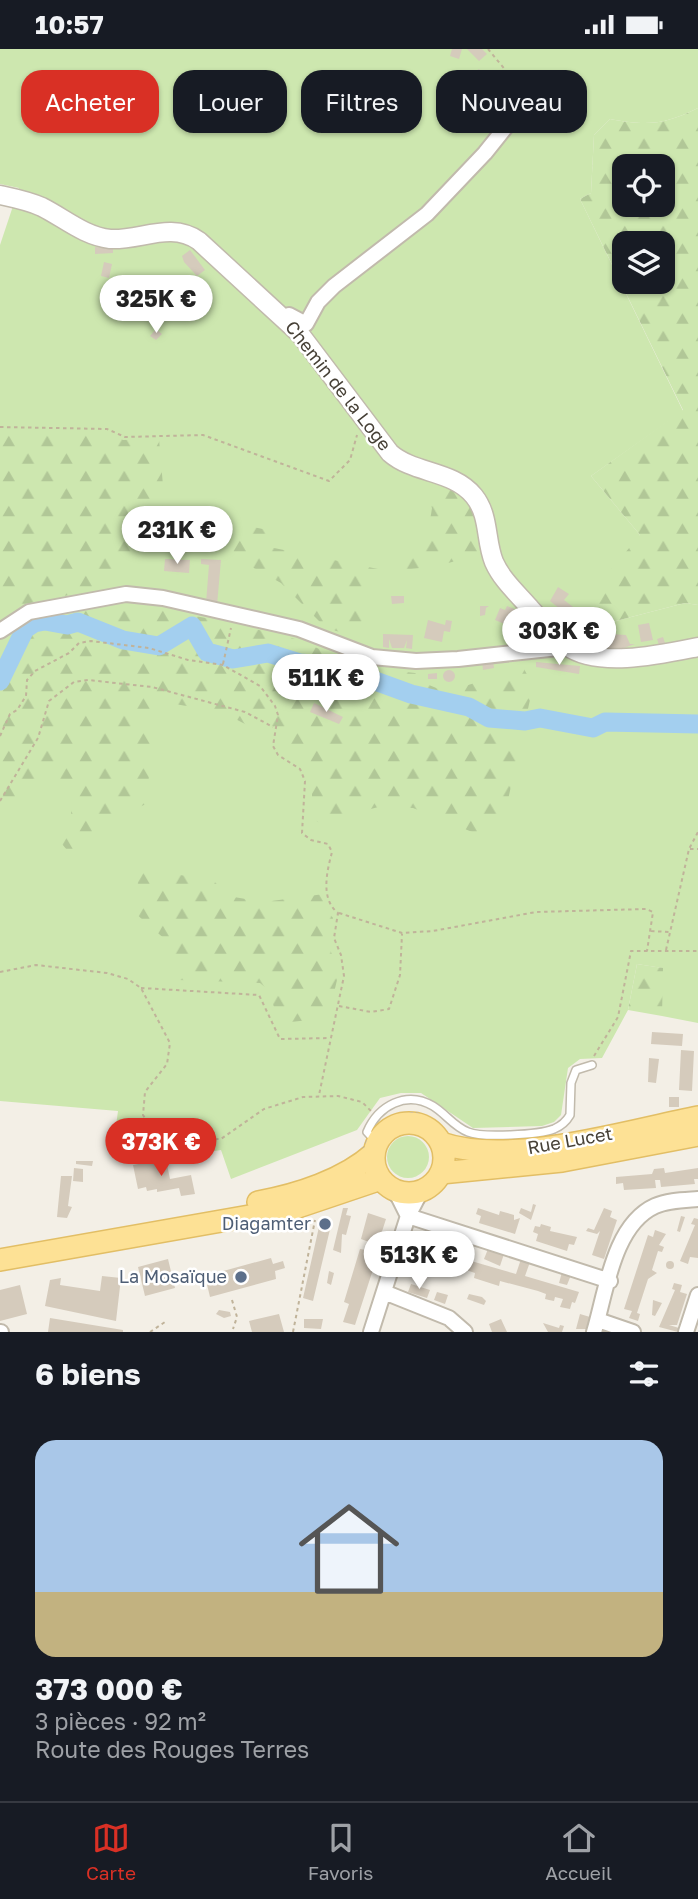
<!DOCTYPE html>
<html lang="fr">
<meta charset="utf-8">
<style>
body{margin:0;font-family:"Golos Text",sans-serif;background:#20242c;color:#f1f3f6;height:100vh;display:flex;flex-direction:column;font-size:26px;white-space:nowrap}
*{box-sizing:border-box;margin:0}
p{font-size:23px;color:#9ea1a6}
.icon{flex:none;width:38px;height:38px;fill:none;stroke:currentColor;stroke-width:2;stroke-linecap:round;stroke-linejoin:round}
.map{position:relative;height:1283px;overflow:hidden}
.drawer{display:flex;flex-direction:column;background:#171b24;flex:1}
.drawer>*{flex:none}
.hud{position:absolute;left:21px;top:21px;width:656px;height:63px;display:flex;gap:14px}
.fabs{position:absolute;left:612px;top:105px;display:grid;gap:14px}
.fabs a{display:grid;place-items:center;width:63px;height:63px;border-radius:14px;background:#171b24;box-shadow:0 2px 5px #0004;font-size:35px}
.price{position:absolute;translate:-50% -60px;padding:0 16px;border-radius:24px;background:#fff;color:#222;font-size:23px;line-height:46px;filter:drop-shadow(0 2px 4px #0008)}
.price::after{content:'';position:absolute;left:50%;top:42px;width:21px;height:16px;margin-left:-10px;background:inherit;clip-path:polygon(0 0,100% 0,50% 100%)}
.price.selected{background:#d93025;color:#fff}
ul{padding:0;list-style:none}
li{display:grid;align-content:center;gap:14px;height:371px;padding:0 35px}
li+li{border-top:2px solid #363941}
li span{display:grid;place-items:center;height:217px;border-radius:21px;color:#555}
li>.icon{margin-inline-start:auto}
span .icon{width:126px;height:126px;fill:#fffc;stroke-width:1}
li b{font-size:30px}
h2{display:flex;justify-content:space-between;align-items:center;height:84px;padding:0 35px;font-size:30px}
.chip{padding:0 24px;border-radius:21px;background:#171b24;box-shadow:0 2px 5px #0004;font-size:24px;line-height:63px}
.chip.selected{background:#d93025;color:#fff}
.status{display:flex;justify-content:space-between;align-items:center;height:49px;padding:0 35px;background:#171b24;direction:ltr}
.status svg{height:19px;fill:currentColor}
.tab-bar{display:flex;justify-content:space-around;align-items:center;height:98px;border-top:2px solid #363941;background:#171b24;font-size:19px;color:#9ea1a6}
.tab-bar a{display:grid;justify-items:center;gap:4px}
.tab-bar .selected{color:#d93025}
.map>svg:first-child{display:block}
</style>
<div class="status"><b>10:57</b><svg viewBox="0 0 49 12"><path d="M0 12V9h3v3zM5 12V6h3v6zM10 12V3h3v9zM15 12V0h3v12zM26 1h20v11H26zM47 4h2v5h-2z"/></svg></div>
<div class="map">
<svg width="698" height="1283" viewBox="0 0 698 1283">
<defs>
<pattern id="forest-firs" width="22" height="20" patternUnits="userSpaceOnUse" patternTransform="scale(1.75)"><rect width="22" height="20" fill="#cde7af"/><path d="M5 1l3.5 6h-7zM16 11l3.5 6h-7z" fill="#b1c797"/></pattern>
</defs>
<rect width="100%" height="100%" fill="#f3efe6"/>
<!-- grass -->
<path fill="#cde7af" d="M0,0h698v59c-35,17 -50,18 -88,11l-16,16 -3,58 -11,6 103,212 -92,65 49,59 -32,88 77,-20 13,2v418l-36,-7v-48l-25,-4 -9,46 -26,48 -22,1 -12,9 -7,47 -7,7 -12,4 -69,2 -52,-35h-20l-21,5 -23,32 -126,49 -10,-29 -26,4 -39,-3 -44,4 6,-44 -118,-10v-856l19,-57 -19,-4z
M387 1108a21 21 0 1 1 42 0a21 21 0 1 1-42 0Z"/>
<!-- forest -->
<path fill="url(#forest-firs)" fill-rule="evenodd" d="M698,59v497l-13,-2 -77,20 -15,-32 47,-56 -49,-59 92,-66 -103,-211 11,-6 3,-58 16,-16c38,7 53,6 88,-11zM663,117v39h-38v-39zM663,194v39h-38v-39z
M0,381l106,2 17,8 36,-1 6,70 108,22 -4,16 109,22 -21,68 -31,-9 -45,-45 -58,-32 -70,-3 -35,18 -6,20 -101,21 -11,10z
M404,425c55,14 71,20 79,79l-45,13 -45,5c24,-18 35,-32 39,-63l-10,-16z
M120,553l107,20 68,17 71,29 49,5 14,12 17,7 54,-17 15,-14 8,6 10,19 -29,132 -14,-1 -3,21 -74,-30 -31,-2 -63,17 -7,-6v-43l-5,-11 -20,-17 -65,-34 -65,-11 -11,103 -15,7 -24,22 -14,18 -21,5 -10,-12 9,-29 2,-29 -16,-9 -26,11 -25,22 -6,1v-167l26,-23z
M139,821l73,9 16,17 36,6 60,-8 2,15 7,9 -6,24 8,20 2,18 -9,38 -47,5 -15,-35 -6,-5 -82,-3 -11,-39 -32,-28z
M637,915l26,4 -1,48 -34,-6z"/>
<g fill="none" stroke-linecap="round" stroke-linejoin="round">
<!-- river -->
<path stroke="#a3cfef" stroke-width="19" d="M0,632l25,-52 9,-6 11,-2 22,4 11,-3 45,18 36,6 33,-20 15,26 26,7 35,-6 32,10 34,3 77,28 58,13 20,11 36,3 15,-3 53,10 12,-6 93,2"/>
</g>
<!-- building -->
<path fill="#d5cbbc" d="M452,0h10l-3,10 -9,-3z
M467,0h15l5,5 -8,7z
M479,20l25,32 -6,5 -27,-31z
M95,198l18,1v5l-18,1z
M190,201l15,20 -8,6 -13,-14 -2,-6z
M104,213l8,2 -3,14 -8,-2z
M156,280l6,5 -6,6 -6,-4z
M165,510l25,1 -1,13 -25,-2z
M201,510l20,1 -4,45 -11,-2 3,-38 -8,-1z
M558,538l11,7 -5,6 17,13 -6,8 -25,-20z
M391,547h13v7l-12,1z
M480,557h9l-3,2 -1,7 -5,1z
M507,557l13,5 -6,17 -19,-8 5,-12 5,2z
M428,571l17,5 1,-5 6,1 -2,11 -6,-1 -2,11 -18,-4z
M649,574l4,17 -12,2 -3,-17z
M383,585l30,1 -1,14 -6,-1 1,-8 -3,8h-12l-3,-9v9l-6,-1z
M611,585l15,1 4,9h5l-14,5 -21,-1 2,-10 10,1z
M663,588l3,9 -6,2 -3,-9z
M493,611l1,8 -11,2 -1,-9z
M536,613l44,4 -1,8 -43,-7z
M443 627a6 6 0 1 1 12 0a6 6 0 1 1-12 0Z
M437,624v6h-9v-5z
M314,654l29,14 -4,7 -29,-12z
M652,983l31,2 -1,12 -31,-2z
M681,1001l13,1 -2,40 -13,-1z
M649,1009l10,1 -3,24 -8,-1z
M669,1048h10v10h-10z
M166,1110l4,20 21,-4 4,19 -14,2 -2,-8 -22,4v-3l-10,2 -1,-4 -8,2 -5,-24z
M76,1112h17l-1,5 -16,-2z
M74,1119l9,1v13l-10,-1z
M664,1119l1,5 33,-5v11h-4l1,5 -34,3 -1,-7h-5l1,8 -32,2 -1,-7 -7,1v-7l36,-3 2,-5z
M61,1127h11l-4,30 4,1 -5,11 -10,-1z
M533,1155l3,1 -5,15 -12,-7 2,-5 10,4z
M343,1159h5l-2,7 5,1 -5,19 -4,-1 -1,19 -8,-3z
M478,1159l21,7 1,-4 14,4v5l6,-2 -5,16 -36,-11 2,-7 -5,-2z
M604,1159l8,3 -2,6 7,3 -13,39 -12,-4 8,-24 -3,3 -11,-3 2,-3 6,2z
M368,1164l18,6 -8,25 3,1 -26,80 -12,-3 6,-18 -5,-2 16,-53 6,1 3,-8 -8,-3z
M681,1167l4,1 -5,15 -3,-1z
M321,1169l11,3 -19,80 -10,-3z
M694,1169l4,1v39l-8,-1 -2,7 -8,-3 15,-36 -4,-1z
M541,1175l10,3 -1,4 27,6 -3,8 -5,-1 -2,7 -31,-10 2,-7 -5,-2 2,-6 5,1z
M655,1181l11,4 -7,11 5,2 -2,5 -4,-1 -6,19 5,3 -9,6 -11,34 3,1 -2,7 -9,-3 3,-7 -8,-2 24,-74 5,2z
M416,1196l100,29 5,-15 9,3 -5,14 54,16 -4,11 -3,-1 -2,7 -10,-2 3,-8 -8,-2 -1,4 -5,-1 -4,-1 1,-5 -8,-3 -38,-10 -1,5 -25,-8 1,-5 -12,-4 -1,4 -25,-8 -1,5 -3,-1 1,-5 -10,-3 -1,4 -5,-2 1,-4 -7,-2z
M488,1200l16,5 -4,12 -16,-7z
M271,1209l2,6 10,-3 2,7 -10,3 1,8 -66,18 -5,-21z
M168,1210l7,29 -30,8 -7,-29z
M666 1216a4 4 0 1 1 8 0a4 4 0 1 1-8 0Z
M329,1222l5,2 -3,12 -4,-2z
M562,1223l9,3 -4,10 -8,-2z
M102,1227l19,2 -5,43 -71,-15 5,-26 11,-2 -1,7 40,6z
M674,1234l8,2 -2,7 7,2 -10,31h-8l10,3 -1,4 -19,-5 16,-37 -3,-1z
M411,1235l19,6 -3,8 -19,-6z
M20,1236l7,29 -27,7v-31z
M437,1243l11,3 -3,9 -11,-4z
M469,1245l13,3 4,4 -2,4 -17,-6z
M653,1251l9,3 -7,13 -3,-1z
M219,1261l11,2 1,4 -7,2 -8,-4z
M279,1265l5,18h-32l-3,-11z
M580,1265l10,3 -4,12h-10z
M50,1269l73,12v2h-75z
M304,1270h19l-2,10 -17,-1z
M501,1270l6,13h-15l-3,-8z
M543,1274l16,5 1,-3 4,1 -2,6h-14z"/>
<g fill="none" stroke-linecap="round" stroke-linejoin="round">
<defs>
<path id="service" d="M377,1094l-10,-11c11,-26 39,-42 66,-26 12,7 21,21 35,26 14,6 71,3 86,-3 7,-3 12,-7 16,-14l1,-32 5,-13 16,-5"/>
<path id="minor" d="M289,266l17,9 12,-22 16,-16 93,-72 58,-61 45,-56 -10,-10
M0,582l29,-19 97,-18 37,4 136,31 73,28 44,4 42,-2 110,-12
M395,1141l13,26
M408,1167l202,65
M384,1243l65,26 16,14
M598,1271l35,12
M0,1283h1
M371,1283l37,-116 13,-25
M594,1283c12,-39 19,-107 61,-126 13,-6 29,-6 43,-7
M686,1283l12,-37"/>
<path id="tertiary" d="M0,146c14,3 29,6 42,12 22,11 42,29 68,32 30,2 61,-18 89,2l101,93 90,119c24,21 63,17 84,43 16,20 11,44 20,66 8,18 23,31 36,46 12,13 23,28 37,38 31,23 96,8 131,1"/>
<path id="primary" d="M374 1109a35 35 0 1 1 70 0a35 35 0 1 1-70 0Z
M441,1094c69,24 185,-12 257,-26
M441,1124l121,-12 136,-26
M258,1153c39,-7 86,-22 116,-49
M0,1211l295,-52 86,-29"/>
</defs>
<!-- service casing -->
<use href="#service" stroke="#c1baac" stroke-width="10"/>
<!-- minor casing -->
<use href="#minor" stroke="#c1baac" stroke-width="18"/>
<!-- tertiary casing -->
<use href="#tertiary" stroke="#c1baac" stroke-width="21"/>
<!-- primary casing -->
<use href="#primary" stroke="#e2be65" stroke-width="24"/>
<!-- path -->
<path stroke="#c0b39a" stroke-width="2" stroke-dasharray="3.5 3.5" stroke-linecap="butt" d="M488,0l24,29
M0,378l107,2 18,8 78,-2 126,46 21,-21 7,-25
M223,615l8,-36
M0,687l10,-22 7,-4 9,-14 1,-16 8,-9 34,-18 10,-10 12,-2 58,7 39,12 35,5 37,21 15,20 3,9 -5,31 5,9 22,14 5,12 -3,52 9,7 17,4 4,8c-5,19 -12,47 6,61l-4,25 7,17 3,21 -25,119
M0,752l38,-63 11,-37 25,-19 14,-2 64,7 93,25 28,15
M690,800h8
M339,864l63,20 31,-2 103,-19 110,-3 7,3 -6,39
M651,882l18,1
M666,901l23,-101 9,-17
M0,923l36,-7 71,8 21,6 13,9 29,55 -3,21 -22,28 -2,23 9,14 19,12 50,-2 43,-30 39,-12 35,-1 24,6 9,9
M141,939l118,7 21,44 50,-1
M339,957l32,6 18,-3 11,-34 2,-41
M594,1007l24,-39 13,-66h67
M416,1064l17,8 19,19 -1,38 -30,27h-25l-24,-22 -11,-27c8,-27 26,-43 55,-43z
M232,1251l5,17 -4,12
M150,1283l15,-10
M293,1283l22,-112"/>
<!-- service -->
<use href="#service" stroke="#fff" stroke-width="7"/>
<!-- minor -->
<use href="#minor" stroke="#fff" stroke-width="14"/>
<!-- tertiary -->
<use href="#tertiary" stroke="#fff" stroke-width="18"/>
<!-- primary -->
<use href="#primary" stroke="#fde195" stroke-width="21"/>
</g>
<!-- markers -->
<g fill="#5c6f8a" stroke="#fff" stroke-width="2.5">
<circle cx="325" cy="1175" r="7"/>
<circle cx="241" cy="1228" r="7"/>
</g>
<g text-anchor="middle" stroke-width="5" stroke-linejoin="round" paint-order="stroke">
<!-- street labels -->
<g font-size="18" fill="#464036" stroke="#fff">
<text transform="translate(338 337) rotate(52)" y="6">Chemin de la Loge</text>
<text transform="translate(570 1092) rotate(-10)" y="6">Rue Lucet</text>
</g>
<!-- service labels -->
<g font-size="18" fill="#4e5e75" stroke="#fff" text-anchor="end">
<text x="311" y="1181">Diagamter</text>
<text x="227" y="1234">La Mosaïque</text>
</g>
</g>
</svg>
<div class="fabs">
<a><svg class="icon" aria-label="locate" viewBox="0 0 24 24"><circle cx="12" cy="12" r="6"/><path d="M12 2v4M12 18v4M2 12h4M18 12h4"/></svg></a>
<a><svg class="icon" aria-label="layers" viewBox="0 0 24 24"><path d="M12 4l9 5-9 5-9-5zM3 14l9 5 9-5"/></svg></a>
</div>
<b class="price" style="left:156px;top:286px">325K €</b>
<b class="price" style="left:177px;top:517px">231K €</b>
<b class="price" style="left:559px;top:618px">303K €</b>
<b class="price" style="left:326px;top:665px">511K €</b>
<b class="price selected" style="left:161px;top:1129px">373K €</b>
<b class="price" style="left:419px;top:1242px">513K €</b>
<div class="hud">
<a class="chip selected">Acheter</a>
<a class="chip">Louer</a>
<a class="chip">Filtres</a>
<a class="chip">Nouveau</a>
</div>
</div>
<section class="drawer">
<h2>6 biens<svg class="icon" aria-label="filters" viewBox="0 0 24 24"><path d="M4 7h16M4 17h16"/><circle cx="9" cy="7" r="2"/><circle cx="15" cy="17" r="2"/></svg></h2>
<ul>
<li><span style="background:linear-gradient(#a9c7e8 70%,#c2b280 0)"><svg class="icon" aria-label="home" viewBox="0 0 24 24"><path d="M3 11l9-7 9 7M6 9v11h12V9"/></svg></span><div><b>373 000 €</b><p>3 pièces · 92 m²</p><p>Route des Rouges Terres</p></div></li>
</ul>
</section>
<nav class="tab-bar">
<a class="selected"><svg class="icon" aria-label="map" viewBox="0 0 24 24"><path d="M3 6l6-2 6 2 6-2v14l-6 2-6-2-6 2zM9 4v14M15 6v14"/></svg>Carte</a>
<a><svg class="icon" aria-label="saved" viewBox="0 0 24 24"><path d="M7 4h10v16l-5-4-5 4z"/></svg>Favoris</a>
<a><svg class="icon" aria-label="home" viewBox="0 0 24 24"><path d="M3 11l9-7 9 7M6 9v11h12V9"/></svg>Accueil</a>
</nav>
